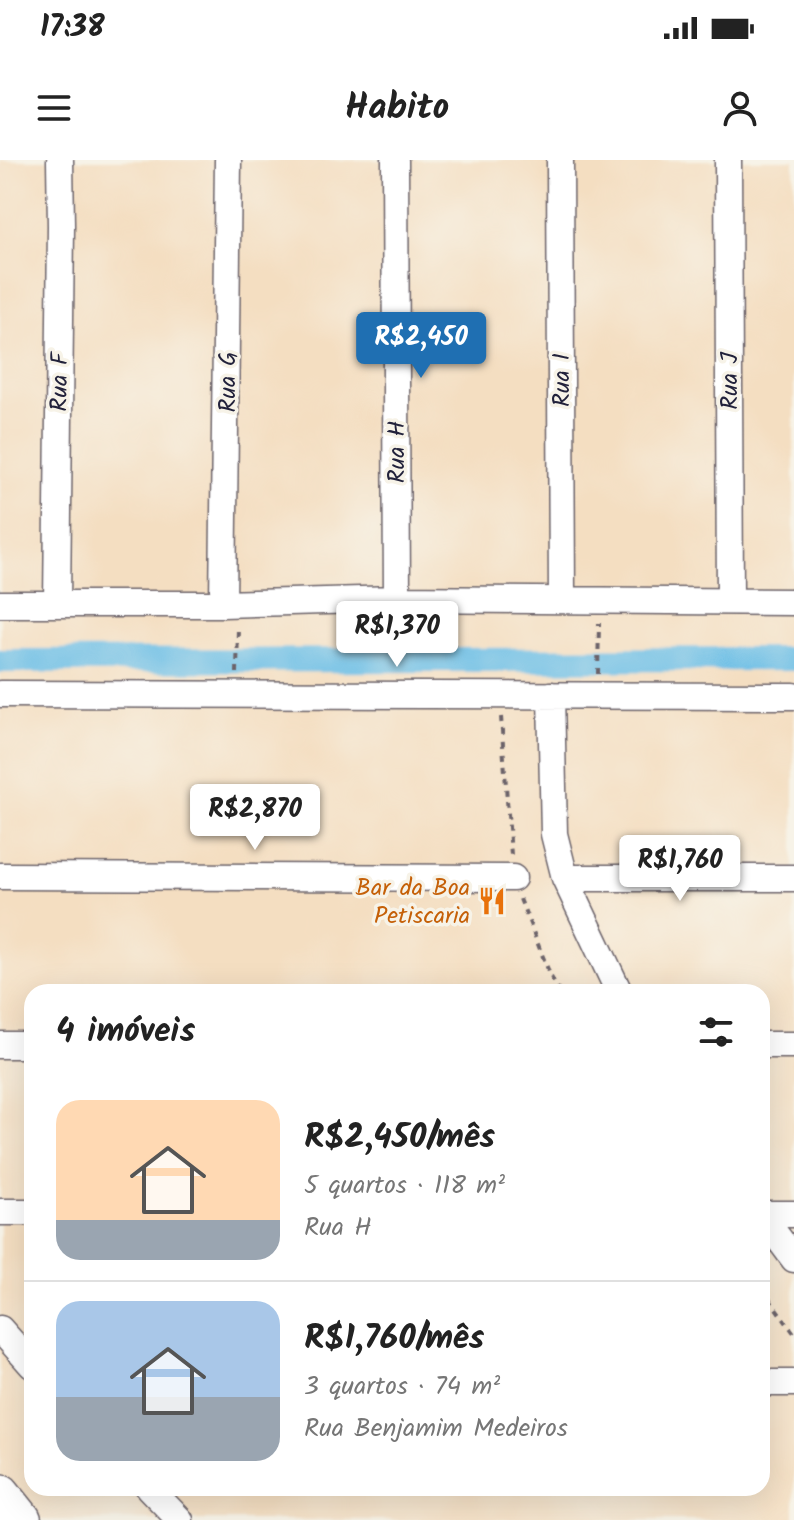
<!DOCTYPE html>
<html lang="pt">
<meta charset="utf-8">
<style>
body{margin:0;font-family:Kalam,sans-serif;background:#f2f2f2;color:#222;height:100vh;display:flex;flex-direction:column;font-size:30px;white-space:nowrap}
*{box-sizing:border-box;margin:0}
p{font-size:26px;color:#767676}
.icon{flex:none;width:44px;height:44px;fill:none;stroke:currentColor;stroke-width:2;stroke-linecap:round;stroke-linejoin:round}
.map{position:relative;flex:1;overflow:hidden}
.panel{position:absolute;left:24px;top:824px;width:746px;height:512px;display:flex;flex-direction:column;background:#fff;border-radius:24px;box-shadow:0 8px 32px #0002}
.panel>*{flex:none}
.price{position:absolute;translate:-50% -68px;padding:0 18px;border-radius:8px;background:#fff;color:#222;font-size:26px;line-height:52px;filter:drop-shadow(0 2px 4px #0008)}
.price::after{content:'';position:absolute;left:50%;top:48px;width:24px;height:18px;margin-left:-12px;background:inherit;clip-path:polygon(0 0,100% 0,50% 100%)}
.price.active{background:#1f6fb2;color:#fff}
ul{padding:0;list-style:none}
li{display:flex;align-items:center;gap:24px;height:200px;padding:0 32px}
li+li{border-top:2px solid #e0e0e0}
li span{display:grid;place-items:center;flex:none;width:224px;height:160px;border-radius:24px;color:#555}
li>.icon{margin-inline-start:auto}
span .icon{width:96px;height:96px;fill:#fffc;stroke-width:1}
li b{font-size:34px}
h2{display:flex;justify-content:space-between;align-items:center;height:96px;padding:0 32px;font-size:34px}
.status{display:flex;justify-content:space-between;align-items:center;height:56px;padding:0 40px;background:#fff;direction:ltr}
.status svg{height:22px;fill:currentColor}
header{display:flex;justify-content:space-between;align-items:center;height:104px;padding:0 32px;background:#fff;font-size:36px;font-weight:700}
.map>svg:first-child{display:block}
</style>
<div class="status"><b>17:38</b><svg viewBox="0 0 49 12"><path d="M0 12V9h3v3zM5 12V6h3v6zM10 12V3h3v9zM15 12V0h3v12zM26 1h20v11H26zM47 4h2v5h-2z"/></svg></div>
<header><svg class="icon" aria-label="menu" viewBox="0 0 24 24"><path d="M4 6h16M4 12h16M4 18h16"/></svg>Habito<svg class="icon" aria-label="person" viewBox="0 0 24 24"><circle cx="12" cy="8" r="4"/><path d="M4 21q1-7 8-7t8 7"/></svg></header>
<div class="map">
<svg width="794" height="1360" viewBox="0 0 794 1360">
<rect width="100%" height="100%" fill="#f7f3e8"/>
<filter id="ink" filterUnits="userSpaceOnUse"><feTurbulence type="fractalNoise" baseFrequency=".0125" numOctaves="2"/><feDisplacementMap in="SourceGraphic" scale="16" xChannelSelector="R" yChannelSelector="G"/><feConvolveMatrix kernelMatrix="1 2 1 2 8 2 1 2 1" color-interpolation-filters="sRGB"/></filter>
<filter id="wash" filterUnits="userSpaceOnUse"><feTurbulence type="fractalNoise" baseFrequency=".006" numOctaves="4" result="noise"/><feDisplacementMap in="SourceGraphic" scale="32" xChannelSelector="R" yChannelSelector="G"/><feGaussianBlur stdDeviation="1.8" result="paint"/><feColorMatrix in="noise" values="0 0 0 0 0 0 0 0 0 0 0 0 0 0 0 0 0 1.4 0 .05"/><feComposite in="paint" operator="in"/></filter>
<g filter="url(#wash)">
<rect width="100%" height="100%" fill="#f4dec1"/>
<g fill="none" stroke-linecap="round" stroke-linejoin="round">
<!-- canal -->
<path stroke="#6abee6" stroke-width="24" d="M0,501l794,-2"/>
</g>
</g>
<g filter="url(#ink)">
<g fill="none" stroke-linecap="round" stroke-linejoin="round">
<defs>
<path id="minor" d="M395,0l2,439
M560,0l2,440
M728,0l2,441
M0,444h223l174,-5 397,3
M57,444l4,-378 -1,-66
M223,444l5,-444
M0,534l794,2
M551,535l3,139 11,44 54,114
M0,716l513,2
M565,718h229
M0,885h32
M762,885h32
M0,1052h32
M762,1054h32
M762,1056l32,43
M0,1169l32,36
M762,1223h32
M149,1328l31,32"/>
<path id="primary" d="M0,1335l20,25"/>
</defs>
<!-- minor casing -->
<use href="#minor" stroke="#6c646a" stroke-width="29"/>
<!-- primary casing -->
<use href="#primary" stroke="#6c646a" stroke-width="45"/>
<!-- path -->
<path stroke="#6c646a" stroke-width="4" stroke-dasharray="6 6" stroke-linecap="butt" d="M237,513l1,-47
M598,514l1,-51
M501,557l10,138
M520,739l31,78 9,15
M762,1129l32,44"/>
<!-- minor -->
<use href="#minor" stroke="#fff" stroke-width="26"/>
<!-- primary -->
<use href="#primary" stroke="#fff" stroke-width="42"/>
</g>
</g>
<!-- icons -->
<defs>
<symbol id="restaurant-bare" viewBox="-9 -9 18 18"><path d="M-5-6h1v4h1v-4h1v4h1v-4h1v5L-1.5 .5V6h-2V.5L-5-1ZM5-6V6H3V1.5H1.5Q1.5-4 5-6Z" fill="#e8710a" stroke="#f7f3e8" stroke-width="2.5" paint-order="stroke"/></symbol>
</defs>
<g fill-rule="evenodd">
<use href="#restaurant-bare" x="472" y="721" width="40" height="40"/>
</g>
<g text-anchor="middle" stroke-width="7" stroke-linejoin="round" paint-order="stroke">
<!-- street labels -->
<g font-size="24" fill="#22223b" stroke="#f7f3e8">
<text transform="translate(561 220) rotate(-90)" y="8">Rua I</text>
<text transform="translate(729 221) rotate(-90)" y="8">Rua J</text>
<text transform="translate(59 222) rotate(-89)" y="8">Rua F</text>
<text transform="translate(227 222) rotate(-90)" y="8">Rua G</text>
<text transform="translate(396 292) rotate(-90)" y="8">Rua H</text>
</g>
<!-- food labels -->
<g font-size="24" fill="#c56008" stroke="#f7f3e8" text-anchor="end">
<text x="470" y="735">Bar da Boa<tspan x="470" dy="28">Petiscaria</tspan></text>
</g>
</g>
</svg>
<b class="price active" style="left:421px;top:220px">R$2,450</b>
<b class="price" style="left:397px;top:509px">R$1,370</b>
<b class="price" style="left:255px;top:692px">R$2,870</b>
<b class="price" style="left:680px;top:743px">R$1,760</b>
<section class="panel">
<h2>4 imóveis<svg class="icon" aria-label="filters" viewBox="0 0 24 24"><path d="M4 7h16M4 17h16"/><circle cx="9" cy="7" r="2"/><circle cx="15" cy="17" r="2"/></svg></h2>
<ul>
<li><span style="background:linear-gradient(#ffd9b3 75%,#9aa5b1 0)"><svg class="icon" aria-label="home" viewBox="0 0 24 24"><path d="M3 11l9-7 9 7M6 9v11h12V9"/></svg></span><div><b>R$2,450/mês</b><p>5 quartos · 118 m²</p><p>Rua H</p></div></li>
<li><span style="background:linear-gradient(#a9c7e8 60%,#9aa5b1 0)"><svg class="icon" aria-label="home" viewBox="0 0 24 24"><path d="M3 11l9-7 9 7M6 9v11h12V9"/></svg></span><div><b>R$1,760/mês</b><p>3 quartos · 74 m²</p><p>Rua Benjamim Medeiros</p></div></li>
</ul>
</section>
</div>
